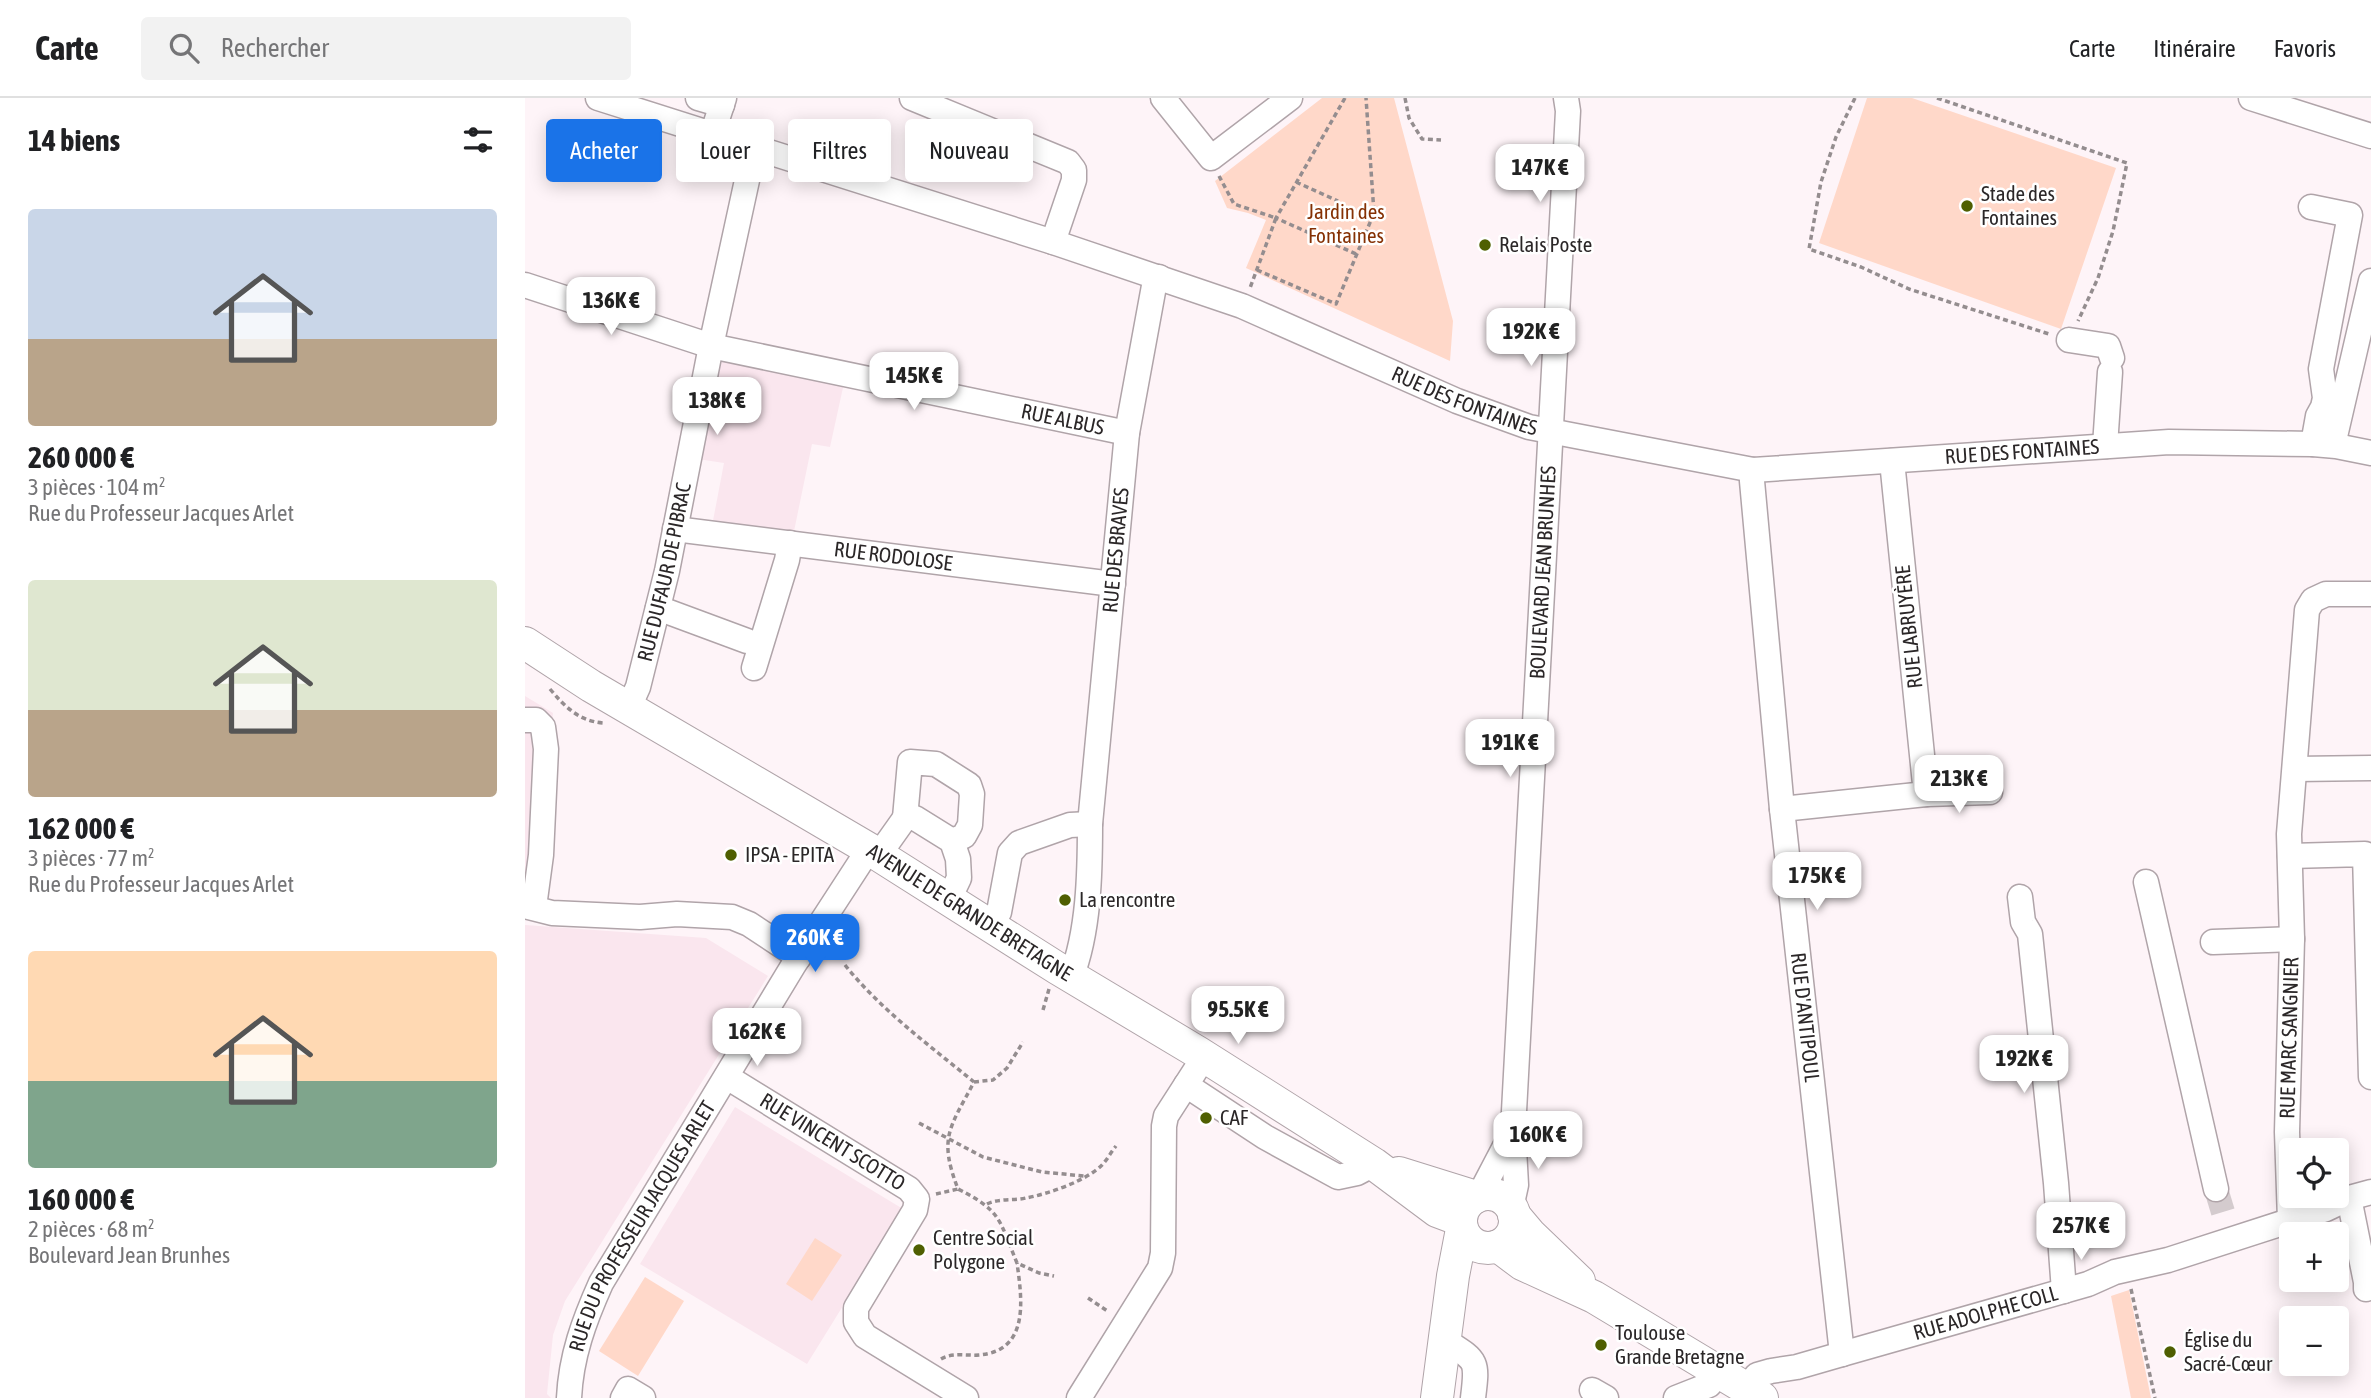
<!DOCTYPE html>
<html lang="fr">
<meta charset="utf-8">
<style>
body{margin:0;font-family:"Asap Condensed",sans-serif;background:#f2f2f2;color:#202124;height:100vh;display:flex;flex-direction:column;font-size:26px;white-space:nowrap}
*{box-sizing:border-box;margin:0}
p{font-size:23px;color:#757577}
.icon{flex:none;width:38px;height:38px;fill:none;stroke:currentColor;stroke-width:2;stroke-linecap:round;stroke-linejoin:round}
.map{position:relative;flex:1;overflow:hidden}
.details{display:flex;flex-direction:column;background:#fff;width:525px}
.details>*{flex:none}
.top-card{position:absolute;left:21px;top:21px;width:665px;height:63px;display:flex;gap:14px}
.buttons{position:absolute;left:1754px;top:1040px;display:grid;gap:14px}
.buttons a{display:grid;place-items:center;width:70px;height:70px;border-radius:7px;background:#fff;box-shadow:0 4px 18px #0003;font-size:35px}
.price{position:absolute;translate:-50% -60px;padding:0 16px;border-radius:14px;background:#fff;color:#222;font-size:23px;line-height:46px;filter:drop-shadow(0 2px 4px #0008)}
.price::after{content:'';position:absolute;left:50%;top:42px;width:21px;height:16px;margin-left:-10px;background:inherit;clip-path:polygon(0 0,100% 0,50% 100%)}
.price.selected{background:#1a73e8;color:#fff}
ul{padding:0;list-style:none}
li{display:grid;align-content:center;gap:14px;height:371px;padding:0 28px}
li span{display:grid;place-items:center;height:217px;border-radius:7px;color:#555}
li>.icon{margin-inline-start:auto}
span .icon{width:126px;height:126px;fill:#fffc;stroke-width:1}
li b{font-size:30px}
h2{display:flex;justify-content:space-between;align-items:center;height:84px;padding:0 28px;font-size:30px}
.chip{padding:0 24px;border-radius:7px;background:#fff;box-shadow:0 4px 18px #0003;font-size:24px;line-height:63px}
.chip.selected{background:#1a73e8;color:#fff}
header{display:flex;align-items:center;gap:42px;box-sizing:border-box;height:98px;padding:0 35px;background:#fff;border-bottom:2px solid #e0e0e0}
header strong{font-size:33px}
nav{display:flex;gap:38px;margin-inline-start:auto;font-size:24px}
.search{width:490px;height:63px;background:#f2f2f2;display:flex;align-items:center;gap:18px;box-sizing:border-box;padding:0 24px;border-radius:7px;color:#757577;font-size:26px}
main{display:flex;flex:1;min-height:0}
.map>svg:first-child{display:block}
</style>
<header>
<strong>Carte</strong>
<div class="search"><svg class="icon" aria-label="search" viewBox="0 0 24 24"><circle cx="10" cy="10" r="6"/><path d="M15 15l6 6"/></svg>Rechercher</div>
<nav><a>Carte</a><a>Itinéraire</a><a>Favoris</a></nav>
</header>
<main>
<section class="details">
<h2>14 biens<svg class="icon" aria-label="filters" viewBox="0 0 24 24"><path d="M4 7h16M4 17h16"/><circle cx="9" cy="7" r="2"/><circle cx="15" cy="17" r="2"/></svg></h2>
<ul>
<li><span style="background:linear-gradient(#c9d6e8 60%,#b9a48a 0)"><svg class="icon" aria-label="home" viewBox="0 0 24 24"><path d="M3 11l9-7 9 7M6 9v11h12V9"/></svg></span><div><b>260 000 €</b><p>3 pièces · 104 m²</p><p>Rue du Professeur Jacques Arlet</p></div></li>
<li><span style="background:linear-gradient(#dfe7d0 60%,#b9a48a 0)"><svg class="icon" aria-label="home" viewBox="0 0 24 24"><path d="M3 11l9-7 9 7M6 9v11h12V9"/></svg></span><div><b>162 000 €</b><p>3 pièces · 77 m²</p><p>Rue du Professeur Jacques Arlet</p></div></li>
<li><span style="background:linear-gradient(#ffd9b3 60%,#7fa58c 0)"><svg class="icon" aria-label="home" viewBox="0 0 24 24"><path d="M3 11l9-7 9 7M6 9v11h12V9"/></svg></span><div><b>160 000 €</b><p>2 pièces · 68 m²</p><p>Boulevard Jean Brunhes</p></div></li>
</ul>
</section>
<div class="map">
<svg width="1846" height="1300" viewBox="0 0 1846 1300">
<rect width="100%" height="100%" fill="#fef4f8"/>
<!-- built -->
<path fill="#fae6ee" d="M194,259l125,26 -14,64 -18,-3 -19,92 -81,-10 12,-63 -26,-4z
M0,598l28,17 -15,167 -13,-1z
M0,827l181,13 62,38 -203,325 -12,34 -6,59 4,4h-26z
M210,1009l168,102 -96,155 -167,-100z"/>
<!-- green -->
<path fill="#ffd8c9" d="M797,0h72l59,223 -3,40 -204,-93 20,-48 -18,-7 -21,-5 -12,-27z
M1342,0h45l204,70 -55,161 -242,-86z
M290,1140l27,17 -30,46 -26,-17z
M120,1179l39,24 -46,75 -39,-25z
M1604,1192l22,108h-20l-20,-102z"/>
<g fill="none" stroke-linecap="round" stroke-linejoin="round">
<!-- minor-tunnel -->
<path stroke="#d4cbce" stroke-width="24" stroke-dasharray="24 12" stroke-linecap="butt" d="M1691,1091l10,33"/>
<defs>
<g id="minor">
<path id="s1" d="M73,0l455,144 189,64 215,95 72,26 224,43 416,-28 144,2 23,2 35,7"/>
<path d="M173,0l24,7"/>
<path d="M387,0l156,64 6,8v10l-21,62"/>
<path d="M638,0l48,60 79,-60"/>
<path d="M1726,0l120,38"/>
<path d="M187,37l12,-37"/>
<path d="M1786,109l39,8 -29,154 4,29 -2,9 -5,9 -5,28"/>
<path id="s2" d="M0,187l186,61 416,87"/>
<path d="M1544,242l39,6 4,12"/>
<path d="M1808,347l38,-164"/>
<path d="M1580,348l5,-74"/>
<path id="s3" d="M1228,372l-1,11 30,328 60,545"/>
<path id="s4" d="M150,431l438,55"/>
<path d="M133,510l89,33"/>
<path d="M229,570l33,-108 3,-17"/>
<path id="s5" d="M104,609l9,-20 29,-116 44,-225 43,-198"/>
<path d="M0,622h11l7,7 3,22 -5,106 -7,52"/>
<path d="M1770,671l76,-1"/>
<path d="M1401,696l64,-2"/>
<path d="M1257,711l144,-15 -34,-333"/>
<path d="M380,720l5,-56 26,2 33,21 3,9 -2,31 -6,11 -12,5"/>
<path d="M353,758l27,-38h10l37,23 6,18 1,19 -10,21"/>
<path d="M1765,758l75,-2 6,223"/>
<path d="M1621,784l70,307"/>
<path d="M1495,799l3,25 7,12 26,249 8,108"/>
<path d="M0,808l27,7 88,4 37,-3 55,3 17,7 50,33"/>
<path d="M466,828l8,-14 11,-59 9,-10 51,-18 20,-1"/>
<path d="M1688,844l79,-3"/>
<path id="s6" d="M546,879c18,-45 19,-105 19,-153l37,-391 27,-147 5,-9"/>
<path id="s7" d="M202,979l182,112 8,10 -2,11 -59,98v14l9,14 101,62"/>
<path d="M661,987l79,52 73,40 19,-4 17,-9"/>
<path d="M954,1098l34,-65"/>
<path d="M1824,1100l17,84v7"/>
<path id="s8" d="M986,1110l5,-23 -3,-55 55,-1019 -2,-13"/>
<path id="s9" d="M1765,1122l-3,-88 5,-193 -3,-105 18,-224 6,-10 13,-6h45"/>
<path d="M919,1242c33,21 34,19 29,58"/>
<path id="s10" d="M1221,1290l11,-13 14,-4 26,-4 45,-13 246,-70 27,-12 53,-12 158,-51 23,-11 22,-6"/>
<path d="M1067,1292l14,8"/>
<path id="s11" d="M44,1300c2,-42 15,-77 32,-115l192,-317 76,-117"/>
<path d="M98,1300l5,-9 15,9"/>
<path d="M554,1300l81,-130 3,-15 1,-127 2,-10 38,-59"/>
<path d="M1151,1300l33,-13 10,-12"/>
</g>
<g id="major">
<path id="s12" d="M0,545l66,43 278,163 188,119 142,85 175,111 63,47 24,9"/>
<path d="M874,1075l77,24"/>
<circle cx="963" cy="1123" r="27"/>
<path d="M989,1117l16,19 49,47"/>
<path d="M973,1148l24,18 72,33 168,101"/>
<path d="M912,1300l16,-122 9,-47"/>
</g>
</defs>
<!-- minor casing -->
<use href="#minor" stroke="#b0a4a9" stroke-width="27"/>
<!-- major casing -->
<use href="#major" stroke="#b0a4a9" stroke-width="34"/>
<!-- path -->
<path stroke="#948d8f" stroke-width="3.5" stroke-dasharray="5 3.5" stroke-linecap="butt" d="M820,0l-69,120 80,36
M880,0l4,20 13,21 19,1
M1330,0l-19,39 -15,45 -12,67 52,18 48,22 140,45
M1412,0l190,65 -14,68 -15,47 -20,43
M694,78l15,28 42,14 -26,70
M771,84l42,19
M732,172l79,34 38,-91 -8,-115
M25,591c15,18 29,32 53,34
M320,867c36,45 84,80 129,117 -24,46 -36,55 -16,107 44,22 41,31 59,74l22,10 15,3
M518,912l6,-21
M449,984l19,-2 14,-12 16,-26
M394,1025l64,34 59,15 42,4
M411,1096l22,-5
M462,1106c12,-6 26,-3 39,-6 22,-4 60,-17 76,-33 5,-5 9,-13 14,-19
M1606,1191l24,109
M563,1200l21,14
M416,1261c12,-7 25,-3 38,-4 51,-4 43,-56 38,-92"/>
<!-- minor -->
<use href="#minor" stroke="#fff" stroke-width="24"/>
<!-- major -->
<use href="#major" stroke="#fff" stroke-width="32"/>
</g>
<!-- markers -->
<g fill="#4f5f01" stroke="#fff" stroke-width="2.5">
<circle cx="1442" cy="108" r="7"/>
<circle cx="960" cy="147" r="7"/>
<circle cx="206" cy="757" r="7"/>
<circle cx="540" cy="802" r="7"/>
<circle cx="681" cy="1020" r="7"/>
<circle cx="394" cy="1152" r="7"/>
<circle cx="1076" cy="1247" r="7"/>
<circle cx="1645" cy="1254" r="7"/>
</g>
<g text-anchor="middle" stroke-width="5" stroke-linejoin="round" paint-order="stroke">
<!-- poi labels -->
<g font-size="21" fill="#2b2728" stroke="#fff" text-anchor="start">
<text x="1456" y="103">Stade des<tspan x="1456" dy="24">Fontaines</tspan></text>
<text x="974" y="154">Relais Poste</text>
<text x="220" y="764">IPSA - EPITA</text>
<text x="554" y="809">La rencontre</text>
<text x="695" y="1027">CAF</text>
<text x="408" y="1147">Centre Social<tspan x="408" dy="24">Polygone</tspan></text>
<text x="1090" y="1242">Toulouse<tspan x="1090" dy="24">Grande Bretagne</tspan></text>
<text x="1659" y="1249">Église du<tspan x="1659" dy="24">Sacré-Cœur</tspan></text>
</g>
<!-- park labels -->
<g font-size="21" fill="#853104" stroke="#fff">
<text x="821" y="121">Jardin des<tspan x="821" dy="24">Fontaines</tspan></text>
</g>
<!-- street labels -->
<g font-size="21" fill="#2b2728" stroke="#fff">
<text dy="7" stroke="none"><textPath href="#s1" startOffset="919">RUE DES FONTAINES</textPath></text>
<text dy="7" stroke="none"><textPath href="#s2" startOffset="555">RUE ALBUS</textPath></text>
<text dy="7" stroke="none"><textPath href="#s1" startOffset="1486">RUE DES FONTAINES</textPath></text>
<text dy="7" stroke="none"><textPath href="#s6" startOffset="430">RUE DES BRAVES</textPath></text>
<text dy="7" stroke="none"><textPath href="#s4" startOffset="220">RUE RODOLOSE</textPath></text>
<text dy="7" stroke="none"><textPath href="#s5" startOffset="140">RUE DUFAUR DE PIBRAC</textPath></text>
<text dy="7" stroke="none"><textPath href="#s8" startOffset="637">BOULEVARD JEAN BRUNHES</textPath></text>
<text transform="translate(1384 529) rotate(-96)" y="7">RUE LABRUYÈRE</text>
<text dy="7" stroke="none"><textPath href="#s12" startOffset="520">AVENUE DE GRANDE BRETAGNE</textPath></text>
<text dy="7" stroke="none"><textPath href="#s3" startOffset="550">RUE D'ANTIPOUL</textPath></text>
<text dy="7" stroke="none"><textPath href="#s9" startOffset="182">RUE MARC SANGNIER</textPath></text>
<text dy="7" stroke="none"><textPath href="#s7" startOffset="124">RUE VINCENT SCOTTO</textPath></text>
<text dy="7" stroke="none"><textPath href="#s11" startOffset="189">RUE DU PROFESSEUR JACQUES ARLET</textPath></text>
<text dy="7" stroke="none"><textPath href="#s10" startOffset="254">RUE ADOLPHE COLL</textPath></text>
</g>
</g>
</svg>
<div class="buttons">
<a><svg class="icon" aria-label="locate" viewBox="0 0 24 24"><circle cx="12" cy="12" r="6"/><path d="M12 2v4M12 18v4M2 12h4M18 12h4"/></svg></a>
<a>+</a>
<a>−</a>
</div>
<b class="price" style="left:1015px;top:106px">147K €</b>
<b class="price" style="left:86px;top:239px">136K €</b>
<b class="price" style="left:1006px;top:270px">192K €</b>
<b class="price" style="left:389px;top:314px">145K €</b>
<b class="price" style="left:192px;top:339px">138K €</b>
<b class="price" style="left:985px;top:681px">191K €</b>
<b class="price" style="left:1434px;top:717px">213K €</b>
<b class="price" style="left:1292px;top:814px">175K €</b>
<b class="price selected" style="left:290px;top:876px">260K €</b>
<b class="price" style="left:713px;top:948px">95.5K €</b>
<b class="price" style="left:232px;top:970px">162K €</b>
<b class="price" style="left:1499px;top:997px">192K €</b>
<b class="price" style="left:1013px;top:1073px">160K €</b>
<b class="price" style="left:1556px;top:1164px">257K €</b>
<div class="top-card">
<a class="chip selected">Acheter</a>
<a class="chip">Louer</a>
<a class="chip">Filtres</a>
<a class="chip">Nouveau</a>
</div>
</div>
</main>
